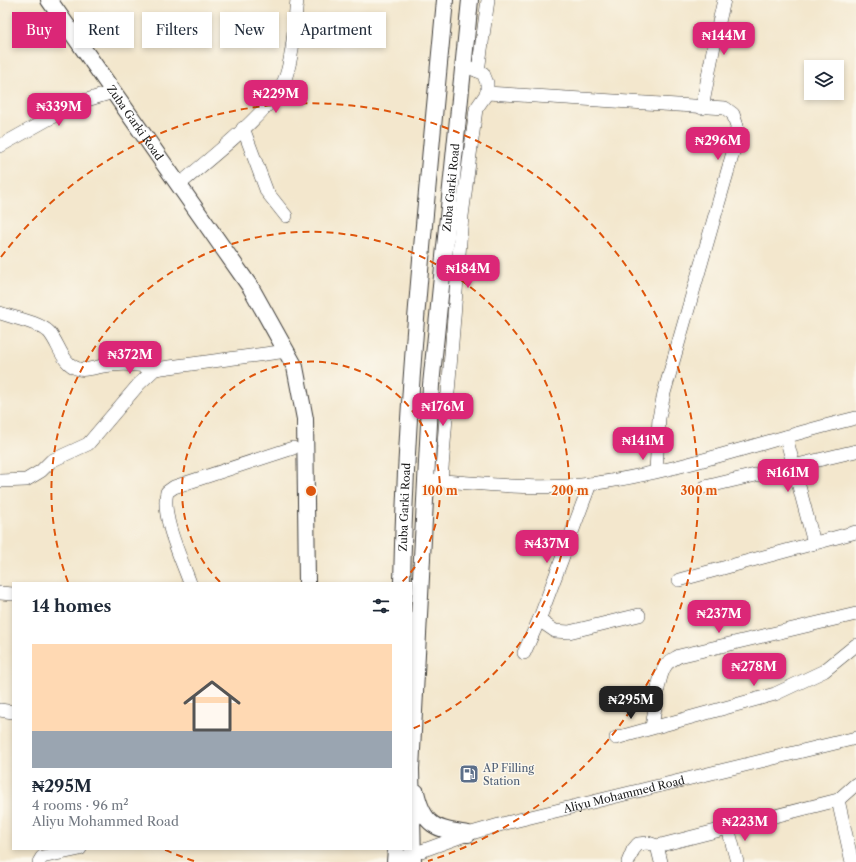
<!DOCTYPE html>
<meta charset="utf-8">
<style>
body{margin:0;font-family:"Libre Caslon Text",serif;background:#f2f2f3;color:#1f2937;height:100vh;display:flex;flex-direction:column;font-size:15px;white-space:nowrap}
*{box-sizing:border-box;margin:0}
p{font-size:13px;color:#747a83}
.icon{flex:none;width:22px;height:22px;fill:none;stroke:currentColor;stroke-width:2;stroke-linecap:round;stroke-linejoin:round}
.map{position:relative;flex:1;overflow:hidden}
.sheet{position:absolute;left:12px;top:582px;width:400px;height:268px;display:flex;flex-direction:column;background:#fff;border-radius:0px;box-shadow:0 2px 6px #0003}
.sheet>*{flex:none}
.guide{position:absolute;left:12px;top:12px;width:400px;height:36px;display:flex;gap:8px}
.controls{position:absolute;left:804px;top:60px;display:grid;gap:8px}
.controls a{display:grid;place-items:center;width:40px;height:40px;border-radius:0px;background:#fff;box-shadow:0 2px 6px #0003;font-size:20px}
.price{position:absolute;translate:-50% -34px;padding:0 9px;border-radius:8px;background:#db2777;color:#fff;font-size:13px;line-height:26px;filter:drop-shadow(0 1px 2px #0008)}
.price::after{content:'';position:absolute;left:50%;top:24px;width:12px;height:9px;margin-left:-6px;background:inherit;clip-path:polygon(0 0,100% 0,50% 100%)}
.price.selected{background:#222;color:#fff}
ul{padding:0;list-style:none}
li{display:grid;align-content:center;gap:8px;height:212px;padding:0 20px}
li+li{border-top:1px solid #e0e1e3}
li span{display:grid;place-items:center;height:124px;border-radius:0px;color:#555}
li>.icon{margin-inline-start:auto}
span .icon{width:72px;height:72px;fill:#fffc;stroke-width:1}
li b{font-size:17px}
h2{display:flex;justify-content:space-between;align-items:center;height:48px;padding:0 20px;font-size:17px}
.chip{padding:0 14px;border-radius:0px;background:#fff;box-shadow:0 2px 6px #0003;font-size:14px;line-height:36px}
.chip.selected{background:#db2777;color:#fff}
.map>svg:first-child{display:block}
</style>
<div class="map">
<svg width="856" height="862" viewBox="0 0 856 862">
<rect width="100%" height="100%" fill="#fbf7ec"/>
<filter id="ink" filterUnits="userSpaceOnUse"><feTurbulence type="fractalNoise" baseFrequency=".025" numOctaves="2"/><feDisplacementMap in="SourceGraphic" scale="8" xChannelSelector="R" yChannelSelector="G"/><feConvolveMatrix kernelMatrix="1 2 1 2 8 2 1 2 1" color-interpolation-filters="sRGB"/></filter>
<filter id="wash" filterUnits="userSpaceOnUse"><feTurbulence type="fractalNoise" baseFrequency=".012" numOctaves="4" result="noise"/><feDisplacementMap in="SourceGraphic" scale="16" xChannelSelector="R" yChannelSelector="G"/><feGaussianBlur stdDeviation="0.9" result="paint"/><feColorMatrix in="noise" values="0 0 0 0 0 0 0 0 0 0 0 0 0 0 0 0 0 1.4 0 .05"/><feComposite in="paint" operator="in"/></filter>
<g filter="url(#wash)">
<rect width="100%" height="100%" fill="#f3e7cd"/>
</g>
<g filter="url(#ink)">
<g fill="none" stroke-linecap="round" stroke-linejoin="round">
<defs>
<g id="minor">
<path d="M465,66l18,7 4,10v10l238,15 8,6 4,12 -1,16 -72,251 -5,25 -3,53"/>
<path d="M478,71l10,-71"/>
<path d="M702,108l14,-73 8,-35"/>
<path d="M243,128l24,64 19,24"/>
<path d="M0,146l77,-43 36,-11"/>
<path d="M179,185c28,-25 95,-75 107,-109 8,-24 8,-51 11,-76"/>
<path d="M0,313c14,5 39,9 49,19 10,11 13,33 30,37 6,2 17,-2 24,-3 18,-3 34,-3 52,3"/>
<path d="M786,437l28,106"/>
<path d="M426,480c54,3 111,11 164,4 91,-12 178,-45 266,-66"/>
<path d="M0,481l26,-1 15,-9 10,-10 37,-17 51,-60 16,-15 132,-18"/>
<path d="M441,481l21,-265 14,-107 11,-16"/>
<path d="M705,487l151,-36"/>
<path d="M679,580l177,-48"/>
<path d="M190,583c-9,-25 -29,-66 -23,-91l7,-5 119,-39"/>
<path d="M0,593l13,1"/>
<path d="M539,620l16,11 14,1 70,-17"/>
<path d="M524,653l15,-33 51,-136"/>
<path d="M0,710l13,2"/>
<path d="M652,727c3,-15 5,-50 14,-62 3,-4 8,-6 13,-9l177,-42"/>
<path d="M616,738l159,-44 49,-23 32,-26"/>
<path d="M838,800l14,62"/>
<path d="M728,828l9,34"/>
<path d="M657,846l4,16"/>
<path id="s1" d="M405,857l63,-23 38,-11 350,-85"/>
<path d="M39,862l3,-5 38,-8"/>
<path d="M628,862l5,-12 5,-6 10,-1 9,3 181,-46 18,-16"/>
</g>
<g id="major">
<path id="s2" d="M49,0l202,288 44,79 10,52 2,164"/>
<path id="s3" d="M402,583c4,-195 25,-389 43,-583"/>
<path d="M416,792c8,35 20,37 52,42"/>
<path d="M395,862l1,-13"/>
<path id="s4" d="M413,862l-2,-93 20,-384 39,-385"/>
</g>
</defs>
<!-- minor casing -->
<use href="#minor" stroke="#3c3a37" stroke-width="14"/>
<!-- major casing -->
<use href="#major" stroke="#3c3a37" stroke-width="18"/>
<!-- minor -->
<use href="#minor" stroke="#fff" stroke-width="13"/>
<!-- major -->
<use href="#major" stroke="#fff" stroke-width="16"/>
</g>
</g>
<!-- distance rings -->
<g fill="none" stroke="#de560d" stroke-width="2" stroke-dasharray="7 5">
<path d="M220 582A129 129 0 1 1 402 582"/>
<path d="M68 582A259 259 0 1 1 412 729"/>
<path d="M194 861A388 388 0 0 1 163 849M1 257A388 388 0 1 1 428 861"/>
</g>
<!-- icons -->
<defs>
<symbol id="fuel-square" viewBox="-11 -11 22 22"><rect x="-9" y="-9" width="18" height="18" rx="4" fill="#5c6f8a" stroke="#fbf7ec"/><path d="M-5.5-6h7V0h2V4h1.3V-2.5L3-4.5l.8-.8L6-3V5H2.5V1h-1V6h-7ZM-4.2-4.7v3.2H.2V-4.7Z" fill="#fff"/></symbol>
</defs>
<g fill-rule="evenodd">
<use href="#fuel-square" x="458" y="763" width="22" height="22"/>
</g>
<g text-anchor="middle" stroke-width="3" stroke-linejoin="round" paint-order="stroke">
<!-- street labels -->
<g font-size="11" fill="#1c1c1c" stroke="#fbf7ec">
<text dy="4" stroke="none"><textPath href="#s2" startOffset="150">Zuba Garki Road</textPath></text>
<text dy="4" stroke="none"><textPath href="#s4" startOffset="676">Zuba Garki Road</textPath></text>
<text dy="4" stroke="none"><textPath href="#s3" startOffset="76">Zuba Garki Road</textPath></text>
<text dy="4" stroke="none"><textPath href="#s1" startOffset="228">Aliyu Mohammed Road</textPath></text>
</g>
<!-- service labels -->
<g font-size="11" fill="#4e5e75" stroke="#fbf7ec" text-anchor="start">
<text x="483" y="772">AP Filling<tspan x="483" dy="13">Station</tspan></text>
</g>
</g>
<circle cx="311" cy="491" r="6" fill="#de560d" stroke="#fbf7ec" stroke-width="2"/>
<g font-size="12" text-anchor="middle" font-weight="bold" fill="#de560d" stroke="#fbf7ec" stroke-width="3" stroke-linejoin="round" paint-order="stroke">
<text x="440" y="495">100 m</text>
<text x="570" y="495">200 m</text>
<text x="699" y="495">300 m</text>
</g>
</svg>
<div class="controls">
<a><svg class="icon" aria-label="layers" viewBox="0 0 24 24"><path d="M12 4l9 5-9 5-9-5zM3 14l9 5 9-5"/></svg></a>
</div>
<b class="price" style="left:724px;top:56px">₦144M</b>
<b class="price" style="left:276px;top:114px">₦229M</b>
<b class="price" style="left:59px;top:127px">₦339M</b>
<b class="price" style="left:718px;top:161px">₦296M</b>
<b class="price" style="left:468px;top:289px">₦184M</b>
<b class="price" style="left:130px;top:375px">₦372M</b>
<b class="price" style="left:443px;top:427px">₦176M</b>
<b class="price" style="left:643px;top:461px">₦141M</b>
<b class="price" style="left:788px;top:493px">₦161M</b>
<b class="price" style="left:547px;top:564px">₦437M</b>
<b class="price" style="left:719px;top:634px">₦237M</b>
<b class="price" style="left:754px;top:687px">₦278M</b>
<b class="price selected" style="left:631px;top:720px">₦295M</b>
<b class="price" style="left:745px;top:842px">₦223M</b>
<div class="guide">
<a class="chip selected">Buy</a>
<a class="chip">Rent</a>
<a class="chip">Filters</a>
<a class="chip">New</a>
<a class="chip">Apartment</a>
</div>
<section class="sheet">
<h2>14 homes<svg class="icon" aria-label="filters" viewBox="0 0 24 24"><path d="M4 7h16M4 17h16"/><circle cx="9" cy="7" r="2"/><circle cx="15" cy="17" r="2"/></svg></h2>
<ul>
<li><span style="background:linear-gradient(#ffd9b3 70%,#9aa5b1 0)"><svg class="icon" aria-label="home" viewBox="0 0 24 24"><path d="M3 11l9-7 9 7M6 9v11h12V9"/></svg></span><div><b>₦295M</b><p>4 rooms · 96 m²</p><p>Aliyu Mohammed Road</p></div></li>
</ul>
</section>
</div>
